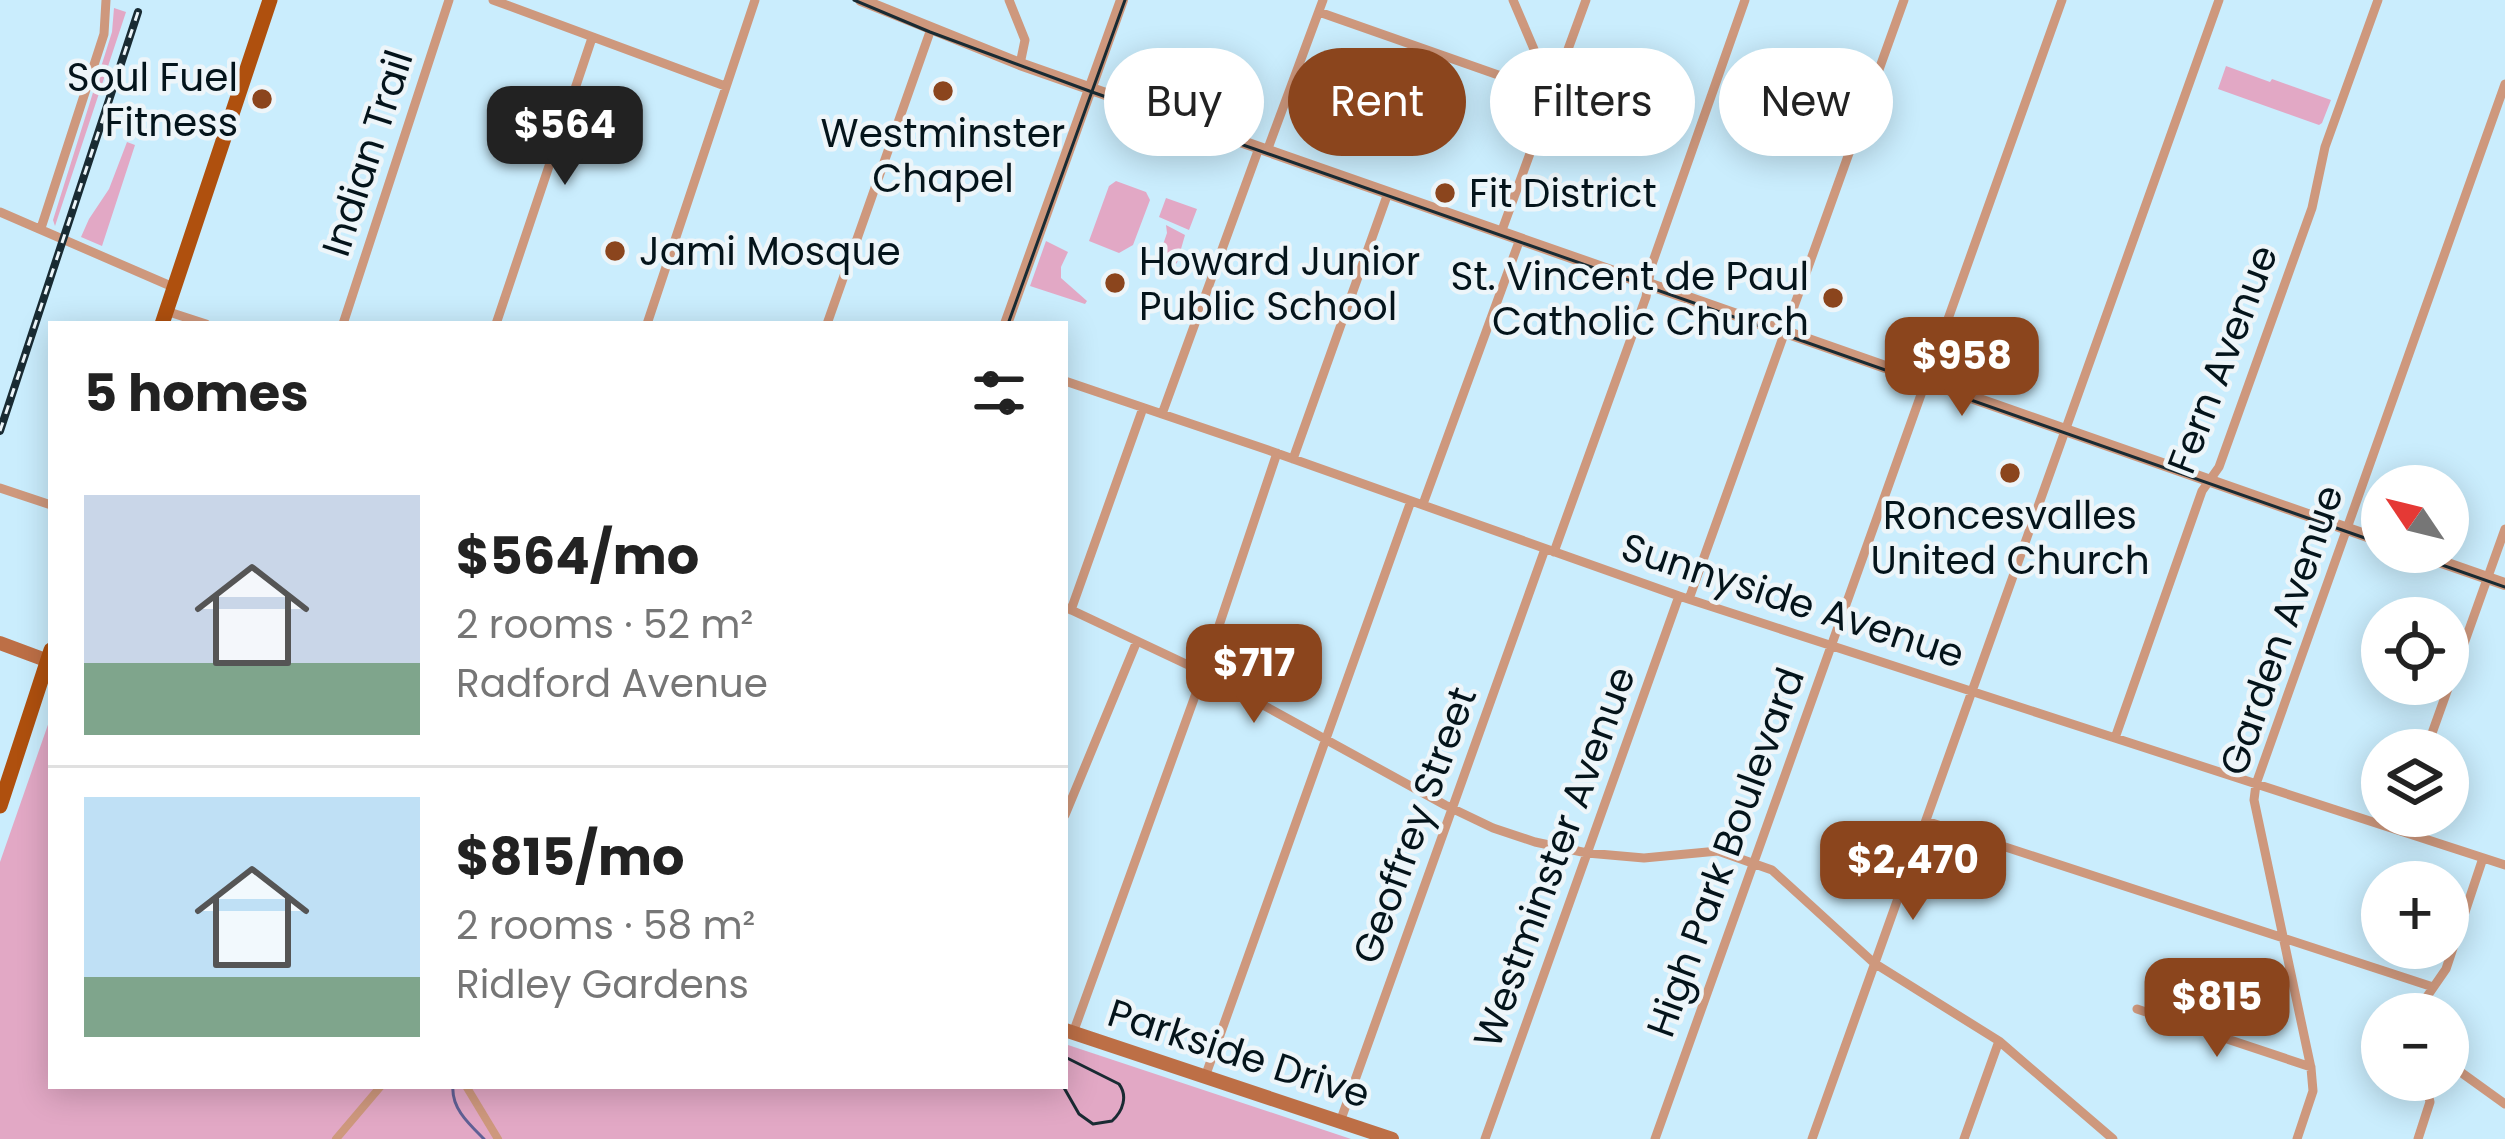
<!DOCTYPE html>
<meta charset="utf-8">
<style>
body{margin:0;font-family:Poppins,sans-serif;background:#f6f6f6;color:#222;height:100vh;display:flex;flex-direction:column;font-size:45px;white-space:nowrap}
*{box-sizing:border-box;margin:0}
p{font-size:39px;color:#767676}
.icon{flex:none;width:66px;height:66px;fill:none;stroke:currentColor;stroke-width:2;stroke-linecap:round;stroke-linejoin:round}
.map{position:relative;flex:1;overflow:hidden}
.details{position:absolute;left:48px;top:321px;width:1020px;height:768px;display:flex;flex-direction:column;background:#fff;border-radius:0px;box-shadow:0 6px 30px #0003}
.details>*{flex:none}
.top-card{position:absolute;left:1104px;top:48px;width:1140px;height:108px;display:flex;gap:24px}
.needle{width:78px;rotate:305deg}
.buttons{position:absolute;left:2361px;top:465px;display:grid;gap:24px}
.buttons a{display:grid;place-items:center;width:108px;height:108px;border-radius:50%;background:#fff;box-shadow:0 6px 30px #0003;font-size:60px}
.price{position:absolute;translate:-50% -102px;padding:0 27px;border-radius:24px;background:#8b451d;color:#fff;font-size:39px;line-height:78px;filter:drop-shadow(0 3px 6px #0008)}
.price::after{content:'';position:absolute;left:50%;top:72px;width:36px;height:27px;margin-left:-18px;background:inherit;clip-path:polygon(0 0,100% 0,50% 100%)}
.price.on{background:#222;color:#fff}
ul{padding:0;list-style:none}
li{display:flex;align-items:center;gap:36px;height:300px;padding:0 36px}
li+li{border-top:3px solid #e0e0e0}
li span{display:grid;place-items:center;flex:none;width:336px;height:240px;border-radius:0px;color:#555}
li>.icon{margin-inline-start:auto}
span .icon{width:144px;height:144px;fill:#fffc;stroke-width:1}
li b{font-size:51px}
h2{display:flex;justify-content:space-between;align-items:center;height:144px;padding:0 36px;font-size:51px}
.pill{padding:0 42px;border-radius:54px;background:#fff;box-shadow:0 6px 30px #0003;font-size:42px;line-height:108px}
.pill.on{background:#8b451d;color:#fff}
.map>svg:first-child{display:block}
</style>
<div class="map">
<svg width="2505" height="1139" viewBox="0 0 2505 1139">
<rect width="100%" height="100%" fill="#caedfd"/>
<!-- green -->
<path fill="#e2a8c5" d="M114,8l12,4 -71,214 -2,-6 59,-188z
M2226,66l44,16 2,-3 59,21 -9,23 -3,2 -101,-36z
M127,142l8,3 -33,101 -21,-9 8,-18 20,-30z
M1116,181l30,11 4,8 -17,45 -14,8 -30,-12 20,-55z
M1166,198l31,11 -8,21 -30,-13z
M1166,225l19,10 -8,28 -5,3 -14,-7 9,-26z
M1046,241l22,11 -7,15v11l26,23 -2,3 -55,-18z
M51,716v370h1014v-42l286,95h-1351v-277z"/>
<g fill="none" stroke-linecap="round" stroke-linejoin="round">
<!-- stream -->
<path stroke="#606095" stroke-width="3" d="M453,1086c-2,22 16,38 31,53"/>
<!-- pedestrian -->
<path stroke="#ce987d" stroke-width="8" d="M466,1086l32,53
M336,1139l45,-53"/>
<!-- minor -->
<path stroke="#ce987d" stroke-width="9" d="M493,0l232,86
M1009,0l16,40 -5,24
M1513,0l23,54 26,13
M1319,12l233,82
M1521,83c12,-6 19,-16 15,-29
M1267,151l56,-151
M0,212l173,75
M41,228l63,-194 2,-34
M1501,233l85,-233
M166,311l40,13
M343,324l106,-324
M496,324l96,-286
M647,324l108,-324
M827,324l104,-295
M1065,381l203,69 411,146 826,269
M1162,414l97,-266
M1293,459l95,-266
M0,488l51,17
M1423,504l97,-265
M1554,552l92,-255 5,-30 94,-267
M1689,599l215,-599
M1065,607l138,65 242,133 48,23 42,14 52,11 57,5 74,-7 54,19 102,93 125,78 114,98
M1071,610l72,-202
M2115,738l87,-247 17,-24 93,-259 13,-61 53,-147
M2426,750l79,-221
M1065,815l72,-174
M1926,821l507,166
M2137,1009l174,58
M2423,1014l3,-16 20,-29 37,-111
M1073,1033l126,-348 78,-232
M2448,1063l57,41
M1205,1077l206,-576
M1340,1122l205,-573
M1485,1139l194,-543
M1655,1139l407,-1139
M1812,1139l407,-1139
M1964,1139l35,-98
M2297,1139l16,-48 -2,-23 -57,-268 2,-16 249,-700
M2418,1139l12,-37 -5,-22"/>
<!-- tertiary -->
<path stroke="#ce987d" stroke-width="12" d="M861,0l159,64 1362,477
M1006,324l116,-324
M2413,552l92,32"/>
<!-- secondary -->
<path stroke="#bd6f46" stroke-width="14" d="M0,643l51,19
M1065,1030l327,109"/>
<!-- primary -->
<path stroke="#af500e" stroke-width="15" d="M162,324l108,-324
M0,806l51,-156"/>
<!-- tram -->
<path stroke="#192b33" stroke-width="3" d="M854,0l76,32 162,60 1290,452
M1008,324l117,-324
M2405,552l100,35
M1063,1086l16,28 14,10 19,-3c11,-10 16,-25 7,-37l-54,-27"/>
<defs>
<path id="rail" d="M0,431l138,-419"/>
</defs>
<!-- rail casing -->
<use href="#rail" stroke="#192b33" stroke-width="8"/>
<!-- rail -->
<use href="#rail" stroke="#edf5f9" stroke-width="3" stroke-dasharray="9" stroke-linecap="butt"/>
</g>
<!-- markers -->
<g fill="#8b451d" stroke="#edf5f9" stroke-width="4.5">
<circle cx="943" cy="91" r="12"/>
<circle cx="262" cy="99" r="12"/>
<circle cx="1445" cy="193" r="12"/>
<circle cx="615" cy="251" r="12"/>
<circle cx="1115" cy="283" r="12"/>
<circle cx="1833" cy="298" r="12"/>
<circle cx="2010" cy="473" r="12"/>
</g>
<g text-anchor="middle" stroke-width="9" stroke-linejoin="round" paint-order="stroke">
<!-- poi labels -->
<g font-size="39" fill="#04141b" stroke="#edf5f9" text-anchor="start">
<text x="238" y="91" text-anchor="end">Soul Fuel<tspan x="238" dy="45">Fitness</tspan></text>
<text x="943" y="147" text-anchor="middle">Westminster<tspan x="943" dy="45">Chapel</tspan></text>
<text x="1469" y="207">Fit District</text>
<text x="639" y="265">Jami Mosque</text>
<text x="1139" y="275">Howard Junior<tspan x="1139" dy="45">Public School</tspan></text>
<text x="1809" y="290" text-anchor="end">St. Vincent de Paul<tspan x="1809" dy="45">Catholic Church</tspan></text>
<text x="2010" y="529" text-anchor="middle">Roncesvalles<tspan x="2010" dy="45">United Church</tspan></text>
</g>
<!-- street labels -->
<g font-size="39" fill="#04141b" stroke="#edf5f9">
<text transform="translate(367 153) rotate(-72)" y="14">Indian Trail</text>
<text transform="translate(2222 359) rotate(-69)" y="14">Fern Avenue</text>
<text transform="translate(1793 600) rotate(18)" y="14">Sunnyside Avenue</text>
<text transform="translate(2281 630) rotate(-71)" y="14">Garden Avenue</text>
<text transform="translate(1414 825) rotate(-70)" y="14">Geoffrey Street</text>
<text transform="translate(1725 852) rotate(-70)" y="14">High Park Boulevard</text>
<text transform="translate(1554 857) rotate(-70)" y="14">Westminster Avenue</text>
<text transform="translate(1239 1053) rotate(18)" y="14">Parkside Drive</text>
</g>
</g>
</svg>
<div class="buttons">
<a><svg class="needle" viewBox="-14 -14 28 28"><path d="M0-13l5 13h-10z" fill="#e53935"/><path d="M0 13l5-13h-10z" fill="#767676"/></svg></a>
<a><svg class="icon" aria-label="locate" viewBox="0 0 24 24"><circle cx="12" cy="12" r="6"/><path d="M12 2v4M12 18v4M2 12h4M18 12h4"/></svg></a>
<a><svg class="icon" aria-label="layers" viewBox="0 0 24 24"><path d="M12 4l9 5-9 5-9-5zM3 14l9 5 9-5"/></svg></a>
<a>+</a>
<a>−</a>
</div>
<b class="price on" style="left:565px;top:188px">$564</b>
<b class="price" style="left:1962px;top:419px">$958</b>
<b class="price" style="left:1254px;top:726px">$717</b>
<b class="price" style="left:1913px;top:923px">$2,470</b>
<b class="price" style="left:2217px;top:1060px">$815</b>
<div class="top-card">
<a class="pill">Buy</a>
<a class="pill on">Rent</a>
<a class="pill">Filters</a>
<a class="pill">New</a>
</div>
<section class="details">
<h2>5 homes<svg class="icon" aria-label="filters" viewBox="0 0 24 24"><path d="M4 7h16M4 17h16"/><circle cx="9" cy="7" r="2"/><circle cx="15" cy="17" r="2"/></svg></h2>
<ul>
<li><span style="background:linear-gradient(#c9d6e8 70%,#7fa58c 0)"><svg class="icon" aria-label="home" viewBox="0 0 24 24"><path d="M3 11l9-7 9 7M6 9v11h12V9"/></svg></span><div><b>$564/mo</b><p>2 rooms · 52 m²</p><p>Radford Avenue</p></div></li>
<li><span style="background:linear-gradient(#bfe0f5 75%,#7fa58c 0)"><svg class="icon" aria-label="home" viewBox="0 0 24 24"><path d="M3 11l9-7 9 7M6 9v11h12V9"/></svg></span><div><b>$815/mo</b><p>2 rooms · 58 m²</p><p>Ridley Gardens</p></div></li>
</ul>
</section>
</div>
